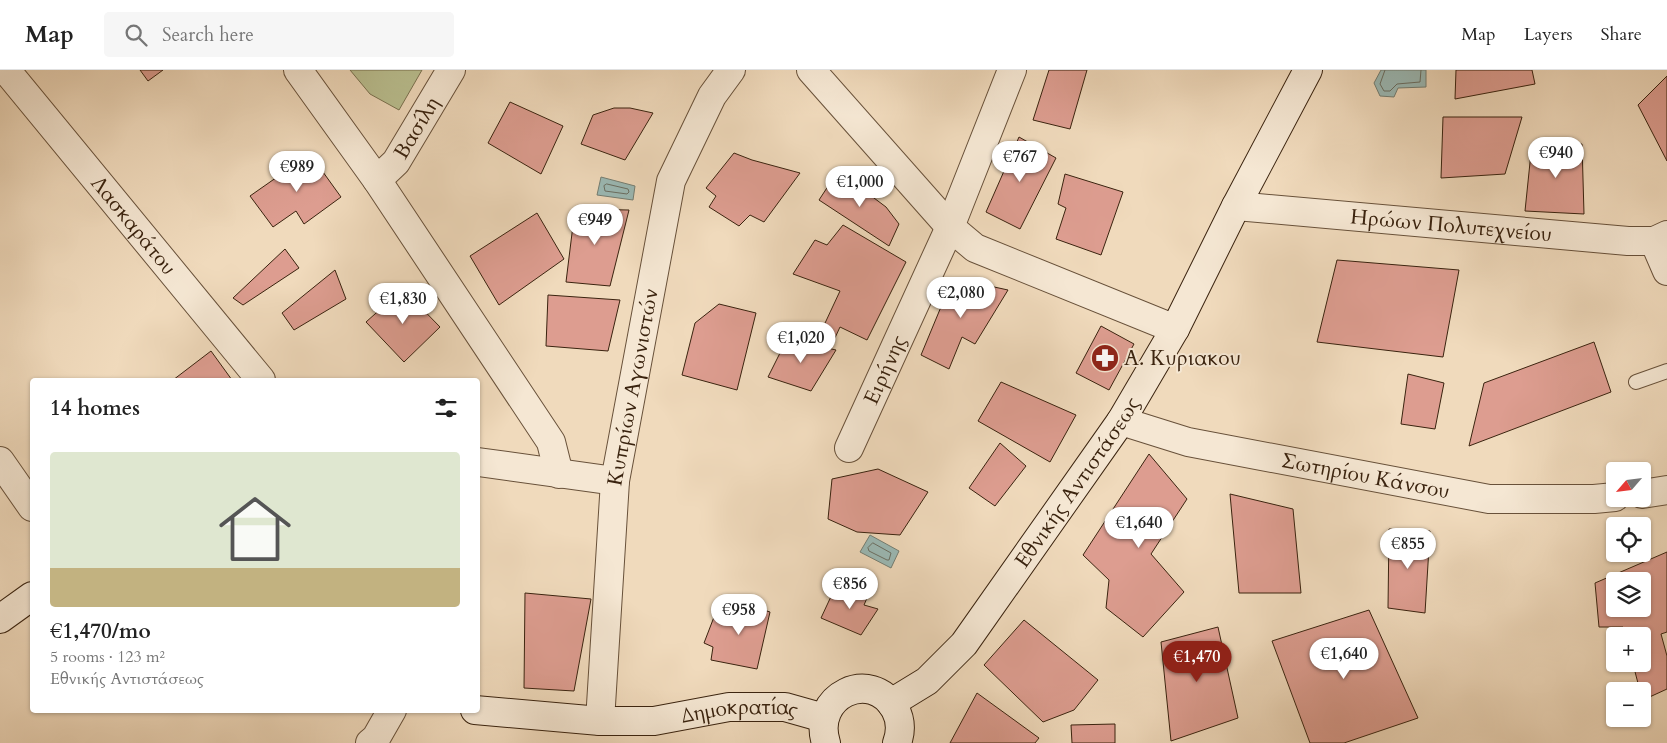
<!DOCTYPE html>
<meta charset="utf-8">
<style>
body{margin:0;font-family:Cardo,serif;background:#f6f6f6;color:#222;height:100vh;display:flex;flex-direction:column;font-size:19px;white-space:nowrap}
*{box-sizing:border-box;margin:0}
p{font-size:16px;color:#767676}
.icon{flex:none;width:28px;height:28px;fill:none;stroke:currentColor;stroke-width:2;stroke-linecap:round;stroke-linejoin:round}
.map{position:relative;flex:1;overflow:hidden}
.details{position:absolute;left:30px;top:308px;width:450px;height:335px;display:flex;flex-direction:column;background:#fff;border-radius:5px;box-shadow:0 1px 4px #0004}
.details>*{flex:none}
.needle{width:32px;rotate:242deg}
.fabs{position:absolute;left:1606px;top:392px;display:grid;gap:10px}
.fabs a{display:grid;place-items:center;width:45px;height:45px;border-radius:5px;background:#fff;box-shadow:0 1px 4px #0004;font-size:25px}
.price{position:absolute;translate:-50% -42px;padding:0 11px;border-radius:18px;background:#fff;color:#222;font-size:16px;line-height:32px;filter:drop-shadow(0 1px 2px #0008)}
.price::after{content:'';position:absolute;left:50%;top:30px;width:15px;height:11px;margin-left:-8px;background:inherit;clip-path:polygon(0 0,100% 0,50% 100%)}
.price.current{background:#8f2418;color:#fff}
ul{padding:0;list-style:none}
li{display:grid;align-content:center;gap:10px;height:265px;padding:0 20px}
li+li{border-top:1px solid #e0e0e0}
li span{display:grid;place-items:center;height:155px;border-radius:5px;color:#555}
li>.icon{margin-inline-start:auto}
span .icon{width:90px;height:90px;fill:#fffc;stroke-width:1}
li b{font-size:21px}
h2{display:flex;justify-content:space-between;align-items:center;height:60px;padding:0 20px;font-size:21px}
header{display:flex;align-items:center;gap:30px;box-sizing:border-box;height:70px;padding:0 25px;background:#fff;border-bottom:1px solid #e0e0e0}
header strong{font-size:24px}
nav{display:flex;gap:28px;margin-inline-start:auto;font-size:18px}
.search{width:350px;height:45px;background:#f6f6f6;display:flex;align-items:center;gap:12px;box-sizing:border-box;padding:0 18px;border-radius:5px;color:#767676;font-size:19px}
.map>svg:first-child{display:block}
</style>
<header>
<strong>Map</strong>
<div class="search"><svg class="icon" aria-label="search" viewBox="0 0 24 24"><circle cx="10" cy="10" r="6"/><path d="M15 15l6 6"/></svg>Search here</div>
<nav><a>Map</a><a>Layers</a><a>Share</a></nav>
</header>
<div class="map">
<svg width="1667" height="673" viewBox="0 0 1667 673">
<rect width="100%" height="100%" fill="#f0dabc"/>
<filter id="stains"><feTurbulence type="fractalNoise" baseFrequency=".004" numOctaves="4"/><feColorMatrix values="0 0 0 0 .2 0 0 0 0 .09 0 0 0 0 .02 0 0 0 .5 -.17"/></filter>
<radialGradient id="worn" r=".72"><stop offset=".6" stop-color="#630" stop-opacity="0"/><stop offset="1" stop-color="#630" stop-opacity=".3"/></radialGradient>
<!-- green -->
<path fill="#bac091" stroke="#7a7250" d="M350,0h72l-23,40 -29,-16z"/>
<!-- water -->
<path fill="#9bbab6" stroke="#747e73" d="M1381,0h45v17l-28,1 -4,9 -14,-1 -6,-13z
M601,107l34,9 -2,14 -36,-5z
M870,465l29,16 -8,17 -31,-16z"/>
<g fill="none" stroke-linecap="round" stroke-linejoin="round">
<!-- shore -->
<path stroke="#6a6e62" stroke-width="1" d="M1385,0l-5,14 4,7h6l7,-7 23,-2 1,-12
M607,114l21,5 1,3 -2,2 -22,-3 -1,-5z
M873,473l18,10 -2,7h-2l-18,-9 -1,-3z"/>
</g>
<!-- building -->
<path fill="#dd9d90" stroke="#3a230f" fill-rule="evenodd" d="M140,0h23l-15,11z
M1049,0h38l-17,59 -37,-9z
M1456,0h76l3,14 -80,15z
M1667,6v85l-29,-56z
M510,32l53,24 -22,48 -53,-31z
M614,38h16l23,5 -28,47 -44,-16 12,-29z
M1443,47h79l-17,57 -64,4z
M1019,67l37,21 -36,71 -34,-17z
M1532,73l50,1 2,70 -59,-3z
M734,83l18,7 48,13 -36,49 -14,-7 -11,11 -30,-19 7,-11 -10,-8z
M310,84l31,43 -37,27 -8,-13 -23,16 -23,-31z
M838,101l48,36 13,17 -10,22 -70,-46z
M1065,104l58,18 -22,63 -45,-16 10,-31 -8,-4z
M575,139l54,1 -19,76 -44,-4z
M537,143l27,46 -65,46 -29,-49z
M843,155l63,37 -39,78 -27,-13 -6,13 -15,-4 21,-45 -47,-17 22,-34 12,5z
M285,179l14,19 -56,37 -10,-7z
M1337,190l122,10 -16,87 -126,-15z
M335,200l11,29 -52,31 -12,-17z
M953,208l55,12 -33,54 -13,-7 -13,32 -28,-14z
M403,219l37,38 -36,35 -38,-40z
M548,225l72,5 -12,51 -62,-5z
M719,234l37,9 -19,77 -55,-15 13,-52z
M1101,256l33,18 -25,46 -33,-17z
M787,269l49,11 -25,41 -43,-14z
M1594,272l17,50 -142,54 15,-63z
M211,281l21,29h-59z
M1408,304l36,9 -9,46 -34,-5z
M1001,312l75,33 -26,47 -72,-41z
M1000,373l26,23 -31,40 -26,-18z
M1149,384l38,45 -36,55 33,38 -41,45 -37,-29 3,-28 -26,-25z
M878,399l50,23 -28,43 -43,-3 -29,-13 4,-40z
M1230,424l63,15 8,84h-62z
M1389,459l41,2 -5,82 -37,-5z
M1667,482v80l-6,2 6,22v33l-24,11 -1,-9h-2l-7,-27h9v-28h-17l-2,-9h-24l-4,-44zM1615,511h27v28h-27z
M853,515l17,6 -6,14 14,4 -17,26 -40,-17 13,-28 19,8z
M525,523l66,6 -17,92 -50,-3z
M739,532l31,10 -13,57 -46,-9 2,-13 -9,-4 10,-26 9,3z
M1369,540l49,108 -74,25h-34l-38,-102z
M1024,550l74,60 -24,30 -31,12 -59,-57z
M1218,557l20,91 -67,23 -10,-99z
M977,623l62,45 -4,5h-85z
M1115,654v19h-43l-1,-18z"/>
<g fill="none" stroke-linecap="round" stroke-linejoin="round">
<defs>
<path id="lane" d="M1636,312l31,-11"/>
<g id="street">
<path id="s1" d="M6,0l255,310"/>
<path d="M298,0l79,110 174,262 8,32"/>
<path d="M811,0l139,157 25,21 200,81"/>
<path id="s2" d="M377,110l19,-18 55,-92"/>
<path id="s3" d="M1236,136l392,35h26l13,-6"/>
<path d="M1654,171l13,30"/>
<path id="s4" d="M1121,351l67,21 301,57h105l21,-2"/>
<path id="s5" d="M849,378l101,-221 62,-157"/>
<path d="M0,391l32,46"/>
<path d="M478,392l137,19"/>
<path d="M1642,424l25,-4"/>
<path id="s6" d="M600,651l15,-240 56,-300 41,-85 19,-26"/>
<path d="M370,673l6,-5 16,-28"/>
</g>
<g id="secondary">
<path d="M0,549l32,-23"/>
<path id="s7" d="M891,633l36,-22 37,-37 157,-223 54,-92 61,-123 72,-136"/>
<path id="s8" d="M475,640l125,11h54l75,-14h56l39,11"/>
<path d="M826,673c-15,-47 45,-76 69,-34 6,11 6,23 2,34"/>
</g>
</defs>
<!-- lane casing -->
<use href="#lane" stroke="#68513a" stroke-width="16"/>
<!-- street casing -->
<use href="#street" stroke="#68513a" stroke-width="30"/>
<!-- secondary casing -->
<use href="#secondary" stroke="#3a230f" stroke-width="30"/>
<!-- lane -->
<use href="#lane" stroke="#f5e7d3" stroke-width="14"/>
<!-- street -->
<use href="#street" stroke="#f5e7d3" stroke-width="28"/>
<!-- secondary -->
<use href="#secondary" stroke="#f5e7d3" stroke-width="28"/>
</g>
<!-- icons -->
<defs>
<symbol id="pharmacy-disc" viewBox="-11 -11 22 22"><circle r="9.5" fill="#8f2418" stroke="#f5e7d3"/><path d="M-2-6h4v4h4v4h-4v4h-4v-4h-4v-4h4Z" fill="#fff"/></symbol>
</defs>
<g fill-rule="evenodd">
<use href="#pharmacy-disc" x="1089" y="272" width="32" height="32"/>
</g>
<g text-anchor="middle" stroke-width="4" stroke-linejoin="round" paint-order="stroke">
<!-- street labels -->
<g font-size="21" fill="#3a230f" stroke="#f5e7d3">
<text dy="7" stroke="none"><textPath href="#s2" startOffset="66">Βασίλη</textPath></text>
<text dy="7" stroke="none"><textPath href="#s1" startOffset="201">Λασκαράτου</textPath></text>
<text dy="7" stroke="none"><textPath href="#s3" startOffset="216">Ηρώων Πολυτεχνείου</textPath></text>
<text dy="7" stroke="none"><textPath href="#s5" startOffset="86">Ειρήνης</textPath></text>
<text dy="7" stroke="none"><textPath href="#s6" startOffset="336">Κυπρίων Αγωνιστών</textPath></text>
<text dy="7" stroke="none"><textPath href="#s4" startOffset="251">Σωτηρίου Κάνσου</textPath></text>
<text dy="7" stroke="none"><textPath href="#s7" startOffset="292">Εθνικής Αντιστάσεως</textPath></text>
<text dy="7" stroke="none"><textPath href="#s8" startOffset="266">Δημοκρατίας</textPath></text>
</g>
<!-- poi labels -->
<g font-size="21" fill="#3a230f" stroke="#f5e7d3" text-anchor="start">
<text x="1124" y="295">Α. Κυριακου</text>
</g>
</g>
<rect width="100%" height="100%" filter="url(#stains)"/>
<rect width="100%" height="100%" fill="url(#worn)"/>
</svg>
<div class="fabs">
<a><svg class="needle" viewBox="-14 -14 28 28"><path d="M0-13l5 13h-10z" fill="#e53935"/><path d="M0 13l5-13h-10z" fill="#767676"/></svg></a>
<a><svg class="icon" aria-label="locate" viewBox="0 0 24 24"><circle cx="12" cy="12" r="6"/><path d="M12 2v4M12 18v4M2 12h4M18 12h4"/></svg></a>
<a><svg class="icon" aria-label="layers" viewBox="0 0 24 24"><path d="M12 4l9 5-9 5-9-5zM3 14l9 5 9-5"/></svg></a>
<a>+</a>
<a>−</a>
</div>
<b class="price" style="left:1556px;top:109px">€940</b>
<b class="price" style="left:1020px;top:113px">€767</b>
<b class="price" style="left:297px;top:123px">€989</b>
<b class="price" style="left:860px;top:138px">€1,000</b>
<b class="price" style="left:595px;top:176px">€949</b>
<b class="price" style="left:961px;top:249px">€2,080</b>
<b class="price" style="left:403px;top:255px">€1,830</b>
<b class="price" style="left:801px;top:294px">€1,020</b>
<b class="price" style="left:1139px;top:479px">€1,640</b>
<b class="price" style="left:1408px;top:500px">€855</b>
<b class="price" style="left:850px;top:540px">€856</b>
<b class="price" style="left:739px;top:566px">€958</b>
<b class="price" style="left:1344px;top:610px">€1,640</b>
<b class="price current" style="left:1197px;top:613px">€1,470</b>
<section class="details">
<h2>14 homes<svg class="icon" aria-label="filters" viewBox="0 0 24 24"><path d="M4 7h16M4 17h16"/><circle cx="9" cy="7" r="2"/><circle cx="15" cy="17" r="2"/></svg></h2>
<ul>
<li><span style="background:linear-gradient(#dfe7d0 75%,#c2b280 0)"><svg class="icon" aria-label="home" viewBox="0 0 24 24"><path d="M3 11l9-7 9 7M6 9v11h12V9"/></svg></span><div><b>€1,470/mo</b><p>5 rooms · 123 m²</p><p>Εθνικής Αντιστάσεως</p></div></li>
</ul>
</section>
</div>
